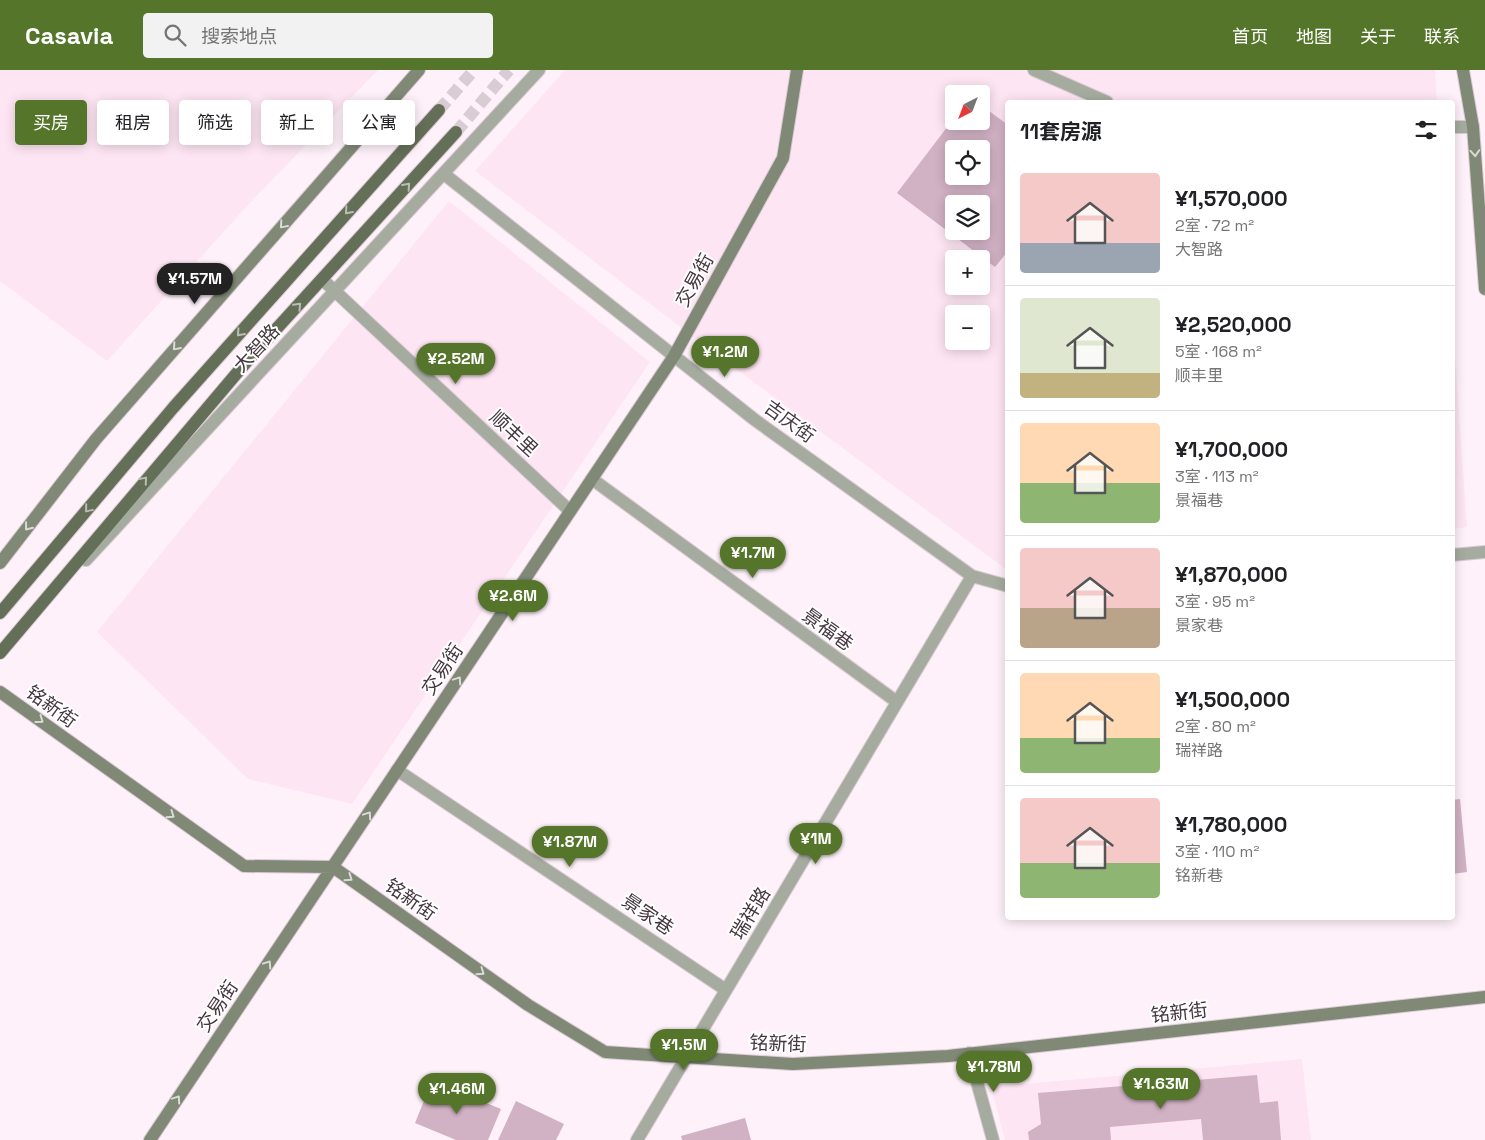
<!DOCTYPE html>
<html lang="zh">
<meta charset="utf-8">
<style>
body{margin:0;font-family:"Space Grotesk","Noto Sans SC",sans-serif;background:#f2f2f2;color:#202124;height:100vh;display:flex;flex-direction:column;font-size:19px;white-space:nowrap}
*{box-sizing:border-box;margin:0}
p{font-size:16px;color:#757577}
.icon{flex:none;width:28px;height:28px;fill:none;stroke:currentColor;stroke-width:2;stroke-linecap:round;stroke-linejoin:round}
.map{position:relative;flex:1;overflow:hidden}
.sheet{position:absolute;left:1005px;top:30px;width:450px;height:820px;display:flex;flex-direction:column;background:#fff;border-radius:5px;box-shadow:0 2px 12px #0003}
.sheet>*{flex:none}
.hud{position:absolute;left:15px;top:30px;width:475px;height:45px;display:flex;gap:10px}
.needle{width:32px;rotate:222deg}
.fabs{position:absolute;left:945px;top:15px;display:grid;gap:10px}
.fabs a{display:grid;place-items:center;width:45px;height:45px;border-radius:5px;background:#fff;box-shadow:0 2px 12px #0003;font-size:25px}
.price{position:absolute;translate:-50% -42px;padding:0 11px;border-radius:18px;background:#55752b;color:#fff;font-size:16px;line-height:32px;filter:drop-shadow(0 1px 2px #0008)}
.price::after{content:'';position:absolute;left:50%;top:30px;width:15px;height:11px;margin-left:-8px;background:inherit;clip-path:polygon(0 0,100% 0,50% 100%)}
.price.active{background:#222;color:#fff}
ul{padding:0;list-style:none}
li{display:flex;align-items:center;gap:15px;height:125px;padding:0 15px}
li+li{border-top:1px solid #e0e0e0}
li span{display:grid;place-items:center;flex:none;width:140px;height:100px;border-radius:5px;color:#555}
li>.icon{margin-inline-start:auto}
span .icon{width:60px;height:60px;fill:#fffc;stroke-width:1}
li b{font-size:21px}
h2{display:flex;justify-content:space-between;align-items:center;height:60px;padding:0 15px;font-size:21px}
.chip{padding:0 18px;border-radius:5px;background:#fff;box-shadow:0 2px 12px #0003;font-size:18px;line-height:45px}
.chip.active{background:#55752b;color:#fff}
header{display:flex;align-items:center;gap:30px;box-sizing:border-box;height:70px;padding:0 25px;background:#55752b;color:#fff}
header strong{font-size:24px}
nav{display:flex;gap:28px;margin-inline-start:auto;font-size:18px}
.search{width:350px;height:45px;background:#f2f2f2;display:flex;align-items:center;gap:12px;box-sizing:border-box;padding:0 18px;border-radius:5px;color:#757577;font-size:19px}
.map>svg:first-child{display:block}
</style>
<header>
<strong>Casavia</strong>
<div class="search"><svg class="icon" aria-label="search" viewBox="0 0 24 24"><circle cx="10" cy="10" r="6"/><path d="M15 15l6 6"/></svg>搜索地点</div>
<nav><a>首页</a><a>地图</a><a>关于</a><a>联系</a></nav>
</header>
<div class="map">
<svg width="1485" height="1070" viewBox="0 0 1485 1070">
<rect width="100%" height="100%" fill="#fff1f9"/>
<!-- built -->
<path fill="#fee5f3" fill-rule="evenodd" d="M0,0h378l-131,136 -140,155 -107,-80z
M565,0h870l2,32h-429l-1,468 -287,-213 -245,-186zM954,24h27v27h-27zM954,79h27v27h-27zM954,134h27v27h-27zM954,189h27v27h-27zM954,244h27v27h-27z
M449,131l201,161 -298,442 -104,-25 -151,-147z
M1453,257l14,200 -14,2h-1z
M1302,989l9,81h-306l-14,-53z"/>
<!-- building -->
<path fill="#d1b1c4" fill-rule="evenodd" d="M981,35l27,20v126l-13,16 -98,-74 57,-75v3h27zM954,79h27v27h-27zM954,134h27v27h-27z
M1460,729l7,73 -15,2v-74z
M1257,1005l3,28 18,-2 3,39h-78l-2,-21 -91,8 1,13h-82l-1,-8 13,-8 -3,-31z
M432,1011l69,28 -13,31h-32l-41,-17z
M516,1031l48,23 -8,16h-58z
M745,1048l6,22h-69l-1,-4z"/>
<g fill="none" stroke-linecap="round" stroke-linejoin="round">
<!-- primary-tunnel -->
<path stroke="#daccd4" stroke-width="12" stroke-dasharray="12 6" stroke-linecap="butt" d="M439,40l35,-40
M456,62l53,-62"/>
<defs>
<path id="street" d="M1034,0l73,32
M1452,57h21
M444,104l311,246 217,156 36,10
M323,210l247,231
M592,409l305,223
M1452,485l33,-3
M86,490l453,-490
M397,700l329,220
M969,983l24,87
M637,1070l335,-564"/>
<path id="secondary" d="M1463,0l10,57 12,162
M0,493l96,-124 323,-369
M0,622l244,174 89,1 195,138 77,47 188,12 155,-8 537,-59
M150,1070l524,-784 109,-198 14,-88"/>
<path id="primary" d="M0,543l173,-205 266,-298
M0,583l248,-293 208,-228"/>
</defs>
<!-- street casing -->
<use href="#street" stroke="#daccd4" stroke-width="14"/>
<!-- secondary casing -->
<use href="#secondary" stroke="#daccd4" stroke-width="14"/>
<!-- primary casing -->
<use href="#primary" stroke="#daccd4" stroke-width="14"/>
<!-- street -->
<use href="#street" stroke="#a5ac9f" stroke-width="12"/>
<!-- secondary -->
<use href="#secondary" stroke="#7f8975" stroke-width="12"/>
<!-- primary -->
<use href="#primary" stroke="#646f58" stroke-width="12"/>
</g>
<!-- one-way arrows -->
<defs><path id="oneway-chevron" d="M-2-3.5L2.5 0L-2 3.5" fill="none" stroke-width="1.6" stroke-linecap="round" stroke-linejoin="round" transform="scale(1.25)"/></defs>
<g stroke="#d9dcd6">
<use href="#oneway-chevron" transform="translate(1475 83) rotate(86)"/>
<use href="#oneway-chevron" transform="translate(283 155) rotate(131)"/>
<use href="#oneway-chevron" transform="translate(176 277) rotate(131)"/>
<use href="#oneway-chevron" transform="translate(28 457) rotate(128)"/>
<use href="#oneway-chevron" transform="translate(458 610) rotate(-56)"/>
<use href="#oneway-chevron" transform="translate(40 650) rotate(36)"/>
<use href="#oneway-chevron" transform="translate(171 745) rotate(35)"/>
<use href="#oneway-chevron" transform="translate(368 745) rotate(-56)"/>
<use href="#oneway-chevron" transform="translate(349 808) rotate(35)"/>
<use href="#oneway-chevron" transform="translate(268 894) rotate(-56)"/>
<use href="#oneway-chevron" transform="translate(481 902) rotate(35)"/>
<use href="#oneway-chevron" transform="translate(177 1029) rotate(-56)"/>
</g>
<g stroke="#b9beb4">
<use href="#oneway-chevron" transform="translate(407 116) rotate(-48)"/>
<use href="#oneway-chevron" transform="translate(348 141) rotate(132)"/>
<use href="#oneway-chevron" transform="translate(298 236) rotate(-47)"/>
<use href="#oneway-chevron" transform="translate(240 263) rotate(132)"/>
<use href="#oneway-chevron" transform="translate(144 410) rotate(-50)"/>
<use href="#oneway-chevron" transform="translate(88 439) rotate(130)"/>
</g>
<g text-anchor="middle" stroke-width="4" stroke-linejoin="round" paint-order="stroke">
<!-- street labels -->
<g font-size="19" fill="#45373f" stroke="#fff">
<text transform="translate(694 210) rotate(-61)" y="7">交易街</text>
<text transform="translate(256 278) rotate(-47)" y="7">大智路</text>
<text transform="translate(790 351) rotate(36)" y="7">吉庆街</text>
<text transform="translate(514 363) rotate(43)" y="7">顺丰里</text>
<text transform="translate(828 559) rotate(36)" y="7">景福巷</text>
<text transform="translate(442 599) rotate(-56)" y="7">交易街</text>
<text transform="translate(52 636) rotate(36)" y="7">铭新街</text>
<text transform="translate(411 829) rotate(35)" y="7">铭新街</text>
<text transform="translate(750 843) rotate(-59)" y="7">瑞祥路</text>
<text transform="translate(648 844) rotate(34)" y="7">景家巷</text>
<text transform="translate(217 936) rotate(-56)" y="7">交易街</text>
<text transform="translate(1179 942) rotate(-6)" y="7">铭新街</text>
<text transform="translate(778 973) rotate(2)" y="7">铭新街</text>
</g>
</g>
</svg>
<div class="fabs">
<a><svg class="needle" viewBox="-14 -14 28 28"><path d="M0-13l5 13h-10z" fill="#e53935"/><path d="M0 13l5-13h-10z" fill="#757577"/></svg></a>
<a><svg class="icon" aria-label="locate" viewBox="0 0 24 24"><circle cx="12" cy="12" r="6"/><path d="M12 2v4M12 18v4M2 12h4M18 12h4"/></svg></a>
<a><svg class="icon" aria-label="layers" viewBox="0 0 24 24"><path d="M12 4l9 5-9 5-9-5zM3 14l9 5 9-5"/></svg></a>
<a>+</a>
<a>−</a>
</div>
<b class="price active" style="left:195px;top:235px">¥1.57M</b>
<b class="price" style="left:725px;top:308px">¥1.2M</b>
<b class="price" style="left:456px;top:315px">¥2.52M</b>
<b class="price" style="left:753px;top:509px">¥1.7M</b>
<b class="price" style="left:513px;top:552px">¥2.6M</b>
<b class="price" style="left:816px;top:795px">¥1M</b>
<b class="price" style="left:570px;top:798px">¥1.87M</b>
<b class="price" style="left:684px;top:1001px">¥1.5M</b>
<b class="price" style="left:994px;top:1023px">¥1.78M</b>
<b class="price" style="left:1161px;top:1040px">¥1.63M</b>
<b class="price" style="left:457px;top:1045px">¥1.46M</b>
<div class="hud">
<a class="chip active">买房</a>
<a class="chip">租房</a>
<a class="chip">筛选</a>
<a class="chip">新上</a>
<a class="chip">公寓</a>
</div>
<section class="sheet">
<h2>11套房源<svg class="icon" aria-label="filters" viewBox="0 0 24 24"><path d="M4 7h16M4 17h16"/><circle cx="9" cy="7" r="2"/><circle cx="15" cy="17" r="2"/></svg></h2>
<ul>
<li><span style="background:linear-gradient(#f6c9c9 70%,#9aa5b1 0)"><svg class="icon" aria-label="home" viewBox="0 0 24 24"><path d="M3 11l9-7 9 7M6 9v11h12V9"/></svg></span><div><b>¥1,570,000</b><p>2室 · 72 m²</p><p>大智路</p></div></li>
<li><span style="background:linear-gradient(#dfe7d0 75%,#c2b280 0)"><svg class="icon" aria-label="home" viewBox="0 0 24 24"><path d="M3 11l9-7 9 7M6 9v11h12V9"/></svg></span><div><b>¥2,520,000</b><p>5室 · 168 m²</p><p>顺丰里</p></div></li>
<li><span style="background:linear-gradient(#ffd9b3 60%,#8fb573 0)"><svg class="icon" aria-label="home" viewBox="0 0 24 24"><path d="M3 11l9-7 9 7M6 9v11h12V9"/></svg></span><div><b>¥1,700,000</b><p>3室 · 113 m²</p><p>景福巷</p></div></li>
<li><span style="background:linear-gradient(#f6c9c9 60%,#b9a48a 0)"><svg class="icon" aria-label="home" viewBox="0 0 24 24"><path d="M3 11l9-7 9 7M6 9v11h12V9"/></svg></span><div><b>¥1,870,000</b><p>3室 · 95 m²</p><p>景家巷</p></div></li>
<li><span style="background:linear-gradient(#ffd9b3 65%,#8fb573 0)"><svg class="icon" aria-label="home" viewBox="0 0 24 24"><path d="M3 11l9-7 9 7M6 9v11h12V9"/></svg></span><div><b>¥1,500,000</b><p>2室 · 80 m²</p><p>瑞祥路</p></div></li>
<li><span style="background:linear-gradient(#f6c9c9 65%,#8fb573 0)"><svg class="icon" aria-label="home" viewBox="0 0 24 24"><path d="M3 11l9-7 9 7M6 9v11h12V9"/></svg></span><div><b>¥1,780,000</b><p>3室 · 110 m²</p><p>铭新巷</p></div></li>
</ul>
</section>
</div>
